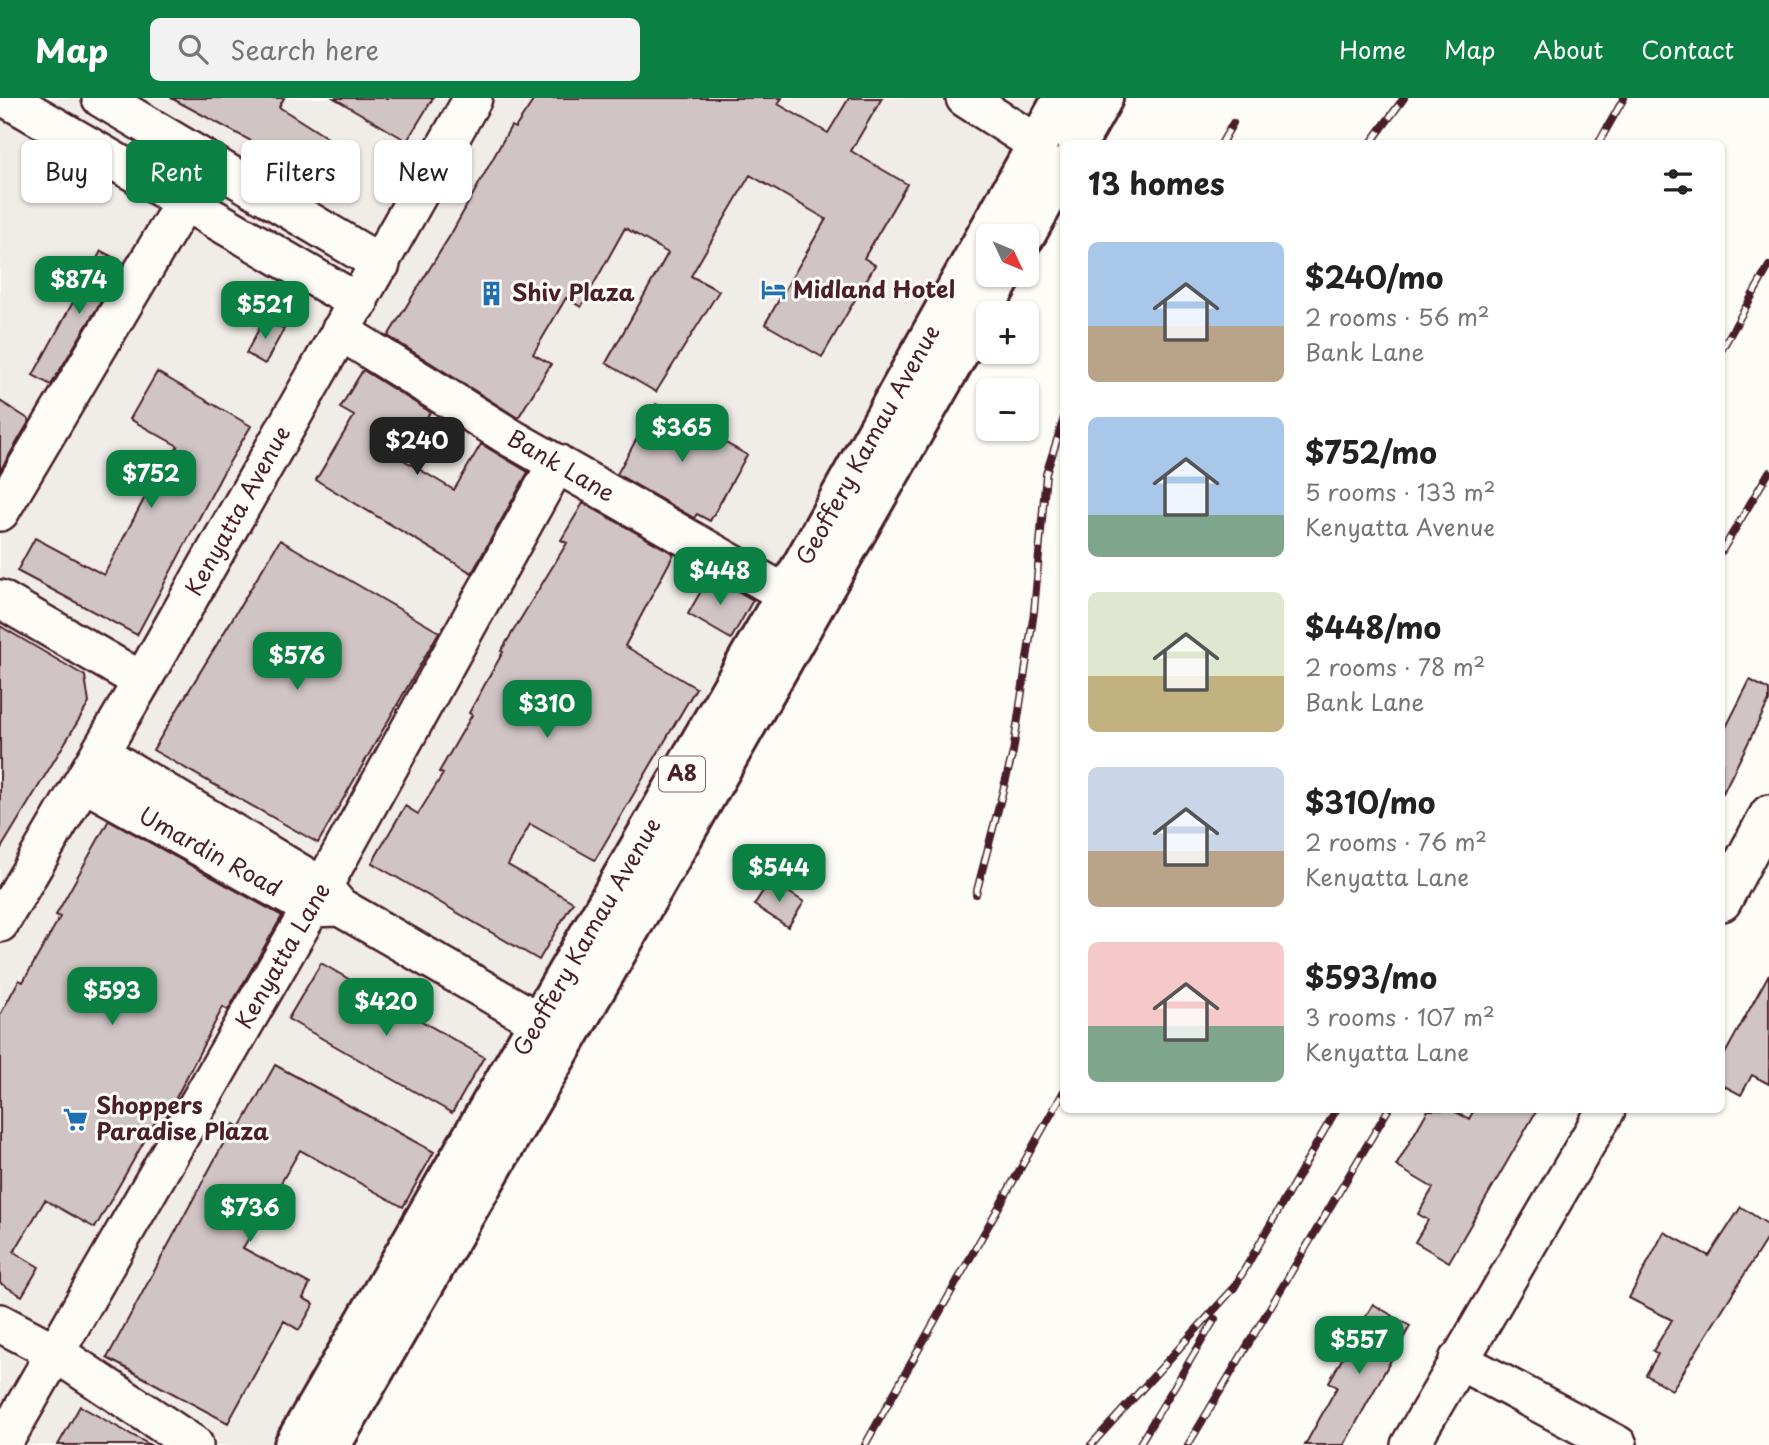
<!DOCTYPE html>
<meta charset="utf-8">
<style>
body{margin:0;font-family:"Playpen Sans",sans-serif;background:#f2f2f2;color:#222;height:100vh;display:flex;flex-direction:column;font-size:26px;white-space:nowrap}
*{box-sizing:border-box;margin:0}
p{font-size:23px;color:#767676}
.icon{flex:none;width:38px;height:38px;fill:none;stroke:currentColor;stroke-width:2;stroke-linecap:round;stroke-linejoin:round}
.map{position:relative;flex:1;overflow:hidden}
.drawer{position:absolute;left:1060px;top:42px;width:665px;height:973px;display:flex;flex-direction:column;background:#fff;border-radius:10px;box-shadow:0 2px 5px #0004}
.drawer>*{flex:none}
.banner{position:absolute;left:21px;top:42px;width:665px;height:63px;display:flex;gap:14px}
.needle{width:46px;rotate:134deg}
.buttons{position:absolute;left:976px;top:126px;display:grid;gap:14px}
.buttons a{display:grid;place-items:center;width:63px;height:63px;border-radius:10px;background:#fff;box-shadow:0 2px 5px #0004;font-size:35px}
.price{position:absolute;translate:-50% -60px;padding:0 16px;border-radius:14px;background:#0b8043;color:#fff;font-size:23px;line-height:46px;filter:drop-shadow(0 2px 4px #0008)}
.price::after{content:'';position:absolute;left:50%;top:42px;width:21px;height:16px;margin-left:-10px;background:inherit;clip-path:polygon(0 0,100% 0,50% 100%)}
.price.current{background:#222;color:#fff}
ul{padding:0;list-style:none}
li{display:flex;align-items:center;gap:21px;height:175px;padding:0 28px}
li span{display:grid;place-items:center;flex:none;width:196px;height:140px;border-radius:10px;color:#555}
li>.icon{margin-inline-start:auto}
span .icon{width:84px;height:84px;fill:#fffc;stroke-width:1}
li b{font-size:30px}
h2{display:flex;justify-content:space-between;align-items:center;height:84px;padding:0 28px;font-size:30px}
.chip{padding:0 24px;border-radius:10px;background:#fff;box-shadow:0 2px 5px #0004;font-size:24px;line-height:63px}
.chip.current{background:#0b8043;color:#fff}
header{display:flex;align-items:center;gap:42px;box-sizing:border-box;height:98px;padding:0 35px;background:#0b8043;color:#fff}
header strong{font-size:33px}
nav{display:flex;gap:38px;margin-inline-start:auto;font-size:24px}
.search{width:490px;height:63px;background:#f2f2f2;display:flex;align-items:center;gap:18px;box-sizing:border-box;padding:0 24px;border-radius:10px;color:#767676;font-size:26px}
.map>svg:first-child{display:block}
</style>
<header>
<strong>Map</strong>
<div class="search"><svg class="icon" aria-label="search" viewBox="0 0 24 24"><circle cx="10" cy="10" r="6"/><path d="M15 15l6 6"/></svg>Search here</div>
<nav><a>Home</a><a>Map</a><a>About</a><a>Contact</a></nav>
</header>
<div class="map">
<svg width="1769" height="1347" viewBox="0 0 1769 1347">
<rect width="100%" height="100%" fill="#fdfcf7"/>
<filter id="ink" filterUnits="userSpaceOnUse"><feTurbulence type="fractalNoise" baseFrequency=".0143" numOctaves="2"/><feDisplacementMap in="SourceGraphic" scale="14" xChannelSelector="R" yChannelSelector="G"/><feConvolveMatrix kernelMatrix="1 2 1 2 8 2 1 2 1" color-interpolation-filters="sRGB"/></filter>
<g filter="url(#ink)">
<!-- built -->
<path fill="#f0ece8" d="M0,0h1053l-771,1347h-282z"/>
<!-- building -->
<path fill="#d0c5c4" stroke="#4a1f2b" stroke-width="2" d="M171,0h113l-5,9 80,51 -20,31 -54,-35 -6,2z
M334,0h99l-26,43z
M535,0h247l-4,6 50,29 21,-35h33l-31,53 56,33 -43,74 11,7 -53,92 -57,-33 61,-105 -76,-44 -59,101 28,15 -63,101 -50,-29 62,-110 -43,-25 -44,79 -15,-9 -33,56 18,10 -33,54 -130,-82 63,-102 60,-108 4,2z
M101,153l23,12 -73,122 -18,-10z
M265,220l19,11 -19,35 -19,-11z
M363,272l67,42 -28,47 52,31 27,-46 47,28 -56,101 -156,-93 38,-64 -14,-8z
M157,274l94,54 -28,47 -86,162 -120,-64 18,-33 69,37 39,-74 35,-55 -48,-27z
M0,303l30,19 -30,51z
M656,306l91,51 -37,66 -13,-7 -3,4 -77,-44z
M583,405l91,51 -49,92 71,42 -101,172 -65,-36 -22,41 65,37 -34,58 -167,-97 33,-57 13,8 25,-40 -4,-2 33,-57 -3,-2 34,-61 -2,-1 66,-108 -6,-3z
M280,442l159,92 -121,211 -165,-93z
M710,477l43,25 -22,39 -43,-25z
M0,528l85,50 4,27 -89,147z
M1750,582l19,10v11l-47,94v-60z
M109,722l173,96 -54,94 -5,-3 -59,114 -6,-4 -63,111 -50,-28 -31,52 25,15 -17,29 -22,-13v-268l19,-35 4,2 37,-65 -4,-2z
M770,782l34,22 -16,25 -34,-22z
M321,865l163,94 -32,56 -164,-94z
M1769,876v110l-17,-9 -11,20 -19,-10v-26z
M275,967l159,87 -31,55 -103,-57 -57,98 67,36 -7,14 11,6 -15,26 -15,-9 -56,102 -121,-65 127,-234 6,4z
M1428,1012h24l17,9 5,-9h63l-88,152 -34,-20 13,-22 -10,-6 15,-26 -37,-22z
M1741,1109l28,18v10l-97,155 -26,-15 12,-21 -5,-3 19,-31 -43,-22 35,-66 45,24z
M1373,1206l37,22 -66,119h-39l32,-58 -8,-5z
M80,1308l70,39h-92z"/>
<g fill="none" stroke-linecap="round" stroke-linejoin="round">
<defs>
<path id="minor" d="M6,0l353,205
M101,0l280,166
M965,0l72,46
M340,233l173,108 273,155
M0,414l184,-310
M0,501l142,82
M100,655l223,134 17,20 198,114
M83,684l228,126 25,-1
M1722,804l47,-88
M0,825l142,-242 331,-583
M0,1225l53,28 141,94
M1458,1262l160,85
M2,1347l309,-537 246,-445
M1410,1347l196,-335"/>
<path id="highway" d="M1077,46l26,-46
M1025,138l39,-69
M294,1347l492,-851 277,-496
M331,1347l267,-460 405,-710"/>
</defs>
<!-- minor casing -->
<use href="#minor" stroke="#4a1f2b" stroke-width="42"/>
<!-- highway casing -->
<use href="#highway" stroke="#4a1f2b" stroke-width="44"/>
<!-- minor -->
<use href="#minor" stroke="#fdfcf7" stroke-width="37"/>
<!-- highway -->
<use href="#highway" stroke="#fdfcf7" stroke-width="38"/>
<defs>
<path id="rail" d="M1221,46l12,-21
M1370,46l34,-46
M1598,46l26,-46
M1722,251l47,-83
M1722,453l47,-79
M976,796l37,-142 21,-140 12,-138 18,-56
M865,1347l199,-354
M1091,1347l143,-157 102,-178
M1139,1347l76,-126
M1188,1347l200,-335"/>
</defs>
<!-- rail casing -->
<use href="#rail" stroke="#4a1f2b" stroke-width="8"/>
<!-- rail -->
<use href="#rail" stroke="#fdfcf7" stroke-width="5" stroke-dasharray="16" stroke-linecap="butt"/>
</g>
</g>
<!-- icons -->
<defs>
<symbol id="hotel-bare" viewBox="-9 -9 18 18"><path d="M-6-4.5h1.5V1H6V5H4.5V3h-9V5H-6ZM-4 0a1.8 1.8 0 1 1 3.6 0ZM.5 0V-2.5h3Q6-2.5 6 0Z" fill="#1f6fb2" stroke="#fdfcf7" stroke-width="2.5" paint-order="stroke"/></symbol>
<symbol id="building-bare" viewBox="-9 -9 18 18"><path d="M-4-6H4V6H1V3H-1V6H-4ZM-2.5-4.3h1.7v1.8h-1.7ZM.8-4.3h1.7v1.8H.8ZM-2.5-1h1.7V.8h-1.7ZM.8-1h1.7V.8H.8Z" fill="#1f6fb2" stroke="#fdfcf7" stroke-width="2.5" paint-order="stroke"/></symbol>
<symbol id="supermarket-bare" viewBox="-9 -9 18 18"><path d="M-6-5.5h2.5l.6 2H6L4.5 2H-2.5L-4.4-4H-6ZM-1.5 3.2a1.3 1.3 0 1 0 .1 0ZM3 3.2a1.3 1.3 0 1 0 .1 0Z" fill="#1f6fb2" stroke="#fdfcf7" stroke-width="2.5" paint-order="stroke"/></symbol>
</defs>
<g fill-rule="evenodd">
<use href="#hotel-bare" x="756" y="174" width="35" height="35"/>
<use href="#building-bare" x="474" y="178" width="35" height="35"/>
<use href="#supermarket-bare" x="58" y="1004" width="35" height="35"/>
</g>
<g text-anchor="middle" stroke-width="6" stroke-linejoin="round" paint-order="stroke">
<!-- shield labels -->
<rect fill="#fdfcf7" stroke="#806168" stroke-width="2" x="659" y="658.5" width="46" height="35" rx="5"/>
<g font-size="21" font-weight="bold" fill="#4a1f2b">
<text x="682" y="683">A8</text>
</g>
<!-- poi labels -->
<g font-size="23" font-weight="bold" fill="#4a1f2b" stroke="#fdfcf7" text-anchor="start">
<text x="793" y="200">Midland Hotel</text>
<text x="512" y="203">Shiv Plaza</text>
<text x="96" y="1016">Shoppers<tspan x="96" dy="26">Paradise Plaza</tspan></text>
</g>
<!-- street labels -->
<g font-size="23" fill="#4a1f2b" stroke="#fdfcf7">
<text transform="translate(868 347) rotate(-61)" y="8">Geoffery Kamau Avenue</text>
<text transform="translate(561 368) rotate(30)" y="8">Bank Lane</text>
<text transform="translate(238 413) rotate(-61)" y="8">Kenyatta Avenue</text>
<text transform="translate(210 754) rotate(29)" y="8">Umardin Road</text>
<text transform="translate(587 839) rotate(-60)" y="8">Geoffery Kamau Avenue</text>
<text transform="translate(283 858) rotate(-60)" y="8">Kenyatta Lane</text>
</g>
</g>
</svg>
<div class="buttons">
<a><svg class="needle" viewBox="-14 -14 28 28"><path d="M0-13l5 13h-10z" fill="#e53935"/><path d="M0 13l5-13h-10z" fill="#767676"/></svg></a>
<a>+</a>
<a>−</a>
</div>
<b class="price" style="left:79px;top:218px">$874</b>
<b class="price" style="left:265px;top:243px">$521</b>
<b class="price" style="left:682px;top:366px">$365</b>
<b class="price current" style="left:417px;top:379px">$240</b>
<b class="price" style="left:151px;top:412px">$752</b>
<b class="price" style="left:720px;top:509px">$448</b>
<b class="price" style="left:297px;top:594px">$576</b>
<b class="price" style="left:547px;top:642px">$310</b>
<b class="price" style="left:779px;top:806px">$544</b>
<b class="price" style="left:112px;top:929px">$593</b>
<b class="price" style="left:386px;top:940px">$420</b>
<b class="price" style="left:250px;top:1146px">$736</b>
<b class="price" style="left:1359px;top:1278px">$557</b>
<div class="banner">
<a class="chip">Buy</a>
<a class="chip current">Rent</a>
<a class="chip">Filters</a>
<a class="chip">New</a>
</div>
<section class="drawer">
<h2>13 homes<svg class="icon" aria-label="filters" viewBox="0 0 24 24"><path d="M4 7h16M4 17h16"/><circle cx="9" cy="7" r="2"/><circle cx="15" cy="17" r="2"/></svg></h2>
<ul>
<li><span style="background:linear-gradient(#a9c7e8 60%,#b9a48a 0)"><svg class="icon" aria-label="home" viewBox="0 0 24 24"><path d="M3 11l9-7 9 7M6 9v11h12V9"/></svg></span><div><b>$240/mo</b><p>2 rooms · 56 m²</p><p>Bank Lane</p></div></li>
<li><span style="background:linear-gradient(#a9c7e8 70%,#7fa58c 0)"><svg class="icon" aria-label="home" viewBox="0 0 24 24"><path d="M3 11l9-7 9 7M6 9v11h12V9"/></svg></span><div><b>$752/mo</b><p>5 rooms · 133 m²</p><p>Kenyatta Avenue</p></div></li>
<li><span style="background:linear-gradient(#dfe7d0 60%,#c2b280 0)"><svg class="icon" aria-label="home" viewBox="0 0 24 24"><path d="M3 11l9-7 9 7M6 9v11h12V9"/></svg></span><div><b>$448/mo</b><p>2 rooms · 78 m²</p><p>Bank Lane</p></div></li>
<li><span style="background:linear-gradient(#c9d6e8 60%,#b9a48a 0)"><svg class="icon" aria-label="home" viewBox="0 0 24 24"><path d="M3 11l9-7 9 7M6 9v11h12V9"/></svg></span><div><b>$310/mo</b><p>2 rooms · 76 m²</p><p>Kenyatta Lane</p></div></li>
<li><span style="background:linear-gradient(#f6c9c9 60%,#7fa58c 0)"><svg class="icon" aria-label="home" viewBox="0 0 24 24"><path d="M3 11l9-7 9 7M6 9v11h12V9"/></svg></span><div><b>$593/mo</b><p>3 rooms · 107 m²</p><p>Kenyatta Lane</p></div></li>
</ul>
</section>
</div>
